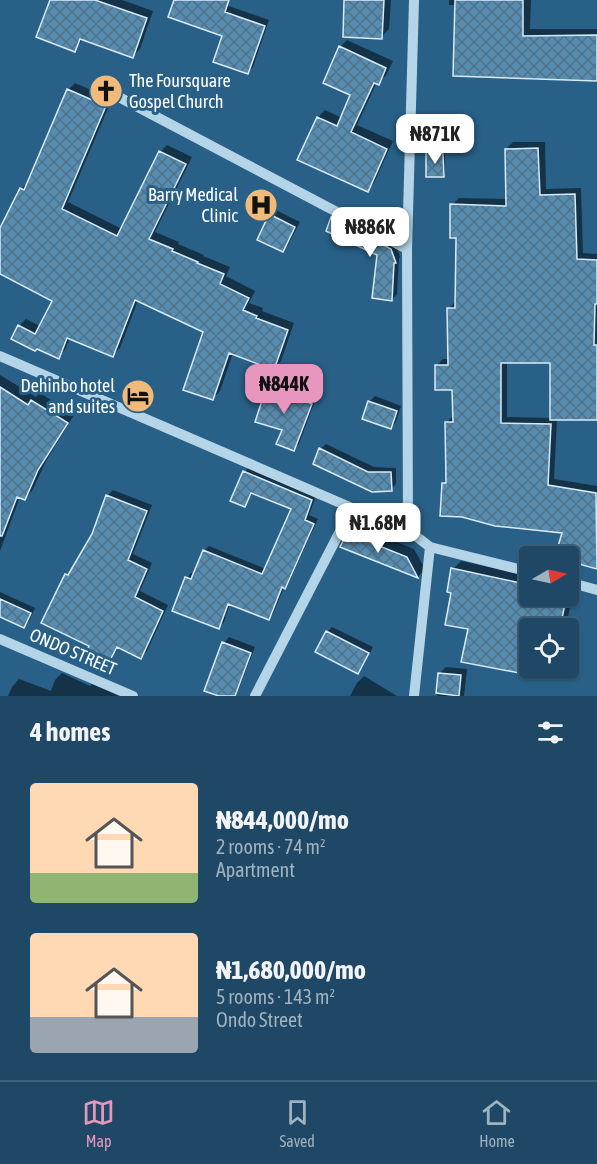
<!DOCTYPE html>
<meta charset="utf-8">
<style>
body{margin:0;font-family:"Asap Condensed",sans-serif;background:#2b526e;color:#f1f3f6;height:100vh;display:flex;flex-direction:column;font-size:22px;white-space:nowrap}
*{box-sizing:border-box;margin:0}
p{font-size:20px;color:#a1b2bf}
.icon{flex:none;width:33px;height:33px;fill:none;stroke:currentColor;stroke-width:2;stroke-linecap:round;stroke-linejoin:round}
.map{position:relative;height:696px;overflow:hidden}
.sheet{display:flex;flex-direction:column;background:#1e4865;flex:1}
.sheet>*{flex:none}
.needle{width:39px;rotate:81deg}
.tools{position:absolute;left:519px;top:546px;display:grid;gap:12px}
.tools a{display:grid;place-items:center;width:60px;height:60px;border-radius:6px;background:#1e4865;box-shadow:0 2px 4px #0004,0 0 0 2px #3c6079;font-size:30px}
.price{position:absolute;translate:-50% -51px;padding:0 14px;border-radius:12px;background:#fff;color:#222;font-size:20px;line-height:39px;filter:drop-shadow(0 2px 3px #0008)}
.price::after{content:'';position:absolute;left:50%;top:36px;width:18px;height:14px;margin-left:-9px;background:inherit;clip-path:polygon(0 0,100% 0,50% 100%)}
.price.active{background:#e797bd;color:#111}
ul{padding:0;list-style:none}
li{display:flex;align-items:center;gap:18px;height:150px;padding:0 30px}
li span{display:grid;place-items:center;flex:none;width:168px;height:120px;border-radius:6px;color:#555}
li>.icon{margin-inline-start:auto}
span .icon{width:72px;height:72px;fill:#fffc;stroke-width:1}
li b{font-size:26px}
h2{display:flex;justify-content:space-between;align-items:center;height:72px;padding:0 30px;font-size:26px}
.tabs{display:flex;justify-content:space-around;align-items:center;height:84px;border-top:2px solid #3c6079;background:#1e4865;font-size:16px;color:#a1b2bf}
.tabs a{display:grid;justify-items:center;gap:3px}
.tabs .active{color:#e797bd}
.map>svg:first-child{display:block}
</style>
<div class="map">
<svg width="597" height="696" viewBox="0 0 597 696">
<defs>
<pattern id="building-cross-hatch" width="8" height="8" patternUnits="userSpaceOnUse" patternTransform="scale(1.5)"><rect width="8" height="8" fill="#558cb0"/><path d="M0 0l8 8M0 8l8-8" fill="none" stroke="#517288"/></pattern>
</defs>
<rect width="100%" height="100%" fill="#286087"/>
<!-- shadow -->
<path fill="#0007" fill-rule="evenodd" d="M52,0h70l31,11 -13,38 -7,7 -50,-17 -9,11z
M175,0h36l58,20 -16,47 -5,5 -24,-37z
M346,0h45l-2,29 -8,8z
M449,0h82l-1,29h67v50l-141,-74h-7z
M347,40l46,21 -7,15 -9,6 -20,43 36,16 -19,42 -7,7 -68,-31 19,-42 7,-7 17,8 10,-23 -12,-48z
M75,83l37,16 -44,103 54,27 38,-77 7,-7 25,12 -37,75 24,10 -1,2 26,11 -1,1 27,11 -4,9 29,15 -6,12 14,5 -1,3 32,12 -13,38 -7,7 -41,-15 -13,38 -7,7 -8,-67 -67,-31 -18,48 -7,7 -43,-17 -5,12 -7,7 -39,-31 7,-7 14,7 15,-26 -55,-27v-44l21,-40 7,-7 40,-92z
M513,142h32l1,47 35,-1 2,65 14,1v164l-40,1 -3,60 43,7v81l-29,-8v-3h-11l7,-25 -120,-47 3,-4 -1,-57 8,-8v-26l-18,-23 7,-7h7l-1,-51 7,-7 2,-64 -6,-32 7,-7 48,1 -1,-50zM507,361l44,1 1,56 -45,-1z
M429,150h16v24l-2,2 -16,-23z
M276,210l24,12 -12,23 -5,6 -12,-36z
M338,213l58,31 4,13 -1,2 -2,35 -5,6 -13,-46 -47,-36z
M0,375l36,22 4,-4 34,22 -28,46 -14,30 -8,8 -4,-2 -20,54z
M273,380l19,6 -1,3 25,9 -17,46 -5,5 -10,-20 -16,-44z
M375,396l26,10 -5,16 -6,6 -21,-26z
M326,444l48,23 22,1v16l-5,5 -71,-40z
M249,467l67,29 -7,19 9,4 -29,63 -5,5 -11,27 -5,4 -38,-15 -6,19 -5,5 -32,-49 4,-5 4,1 9,-23 5,-5 57,23 27,-61 -40,-16 -8,13v-33z
M113,490l39,15 -19,49 19,9 -12,28 28,14 -21,46 -6,6 -22,-10 -10,13 -18,-14 -24,-71 5,-6 21,-35 14,-38z
M357,526l57,23 11,20 -7,8 -76,-30 7,-13z
M461,561l69,15v20h38v-6l5,1 -6,32 -6,5h-9l1,-5h-3l-1,5h-19v40h12v1l7,-1 -8,8 -78,-15 6,-33 -16,-36v-23z
M0,592l35,16 -6,13 -5,5 -24,-11z
M332,627l41,20 -10,20 -5,5 -31,-40z
M229,637l26,10 -19,49h-13l-17,-6 18,-47z
M446,667l21,2 -3,27h-27l3,-23z
M62,673l28,13 2,-2 27,12h-111l4,-9 7,-8 32,12 4,-11z
M364,676l33,20h-47l7,-13z"/>
<!-- building -->
<path fill="url(#building-cross-hatch)" stroke="#d8eaf6" stroke-width="1.5" d="M50,0h45l52,18 -14,40 -53,-19 -5,13 -39,-15z
M174,0h55l-4,12 40,14 -17,48 -35,-12 9,-26 -54,-19z
M344,0h40l-2,39 -39,-2z
M455,0h68v36l74,-1v46l-144,-5z
M339,46l47,22 -7,17 -5,-2 -23,49 36,17 -19,43 -71,-32 20,-43 20,9 13,-31 -27,-12z
M67,89l39,17 -44,103 55,27 42,-85 27,13 -37,75 24,10 -1,2 26,11 -1,1 27,11 -4,10 29,14 -6,12 14,6 -1,2 32,12 -14,40 -45,-17 -16,47 -30,-10 20,-58 -68,-32 -22,57 -46,-19 -8,21 -22,-10 -2,2 -24,-12 7,-14 17,9 17,-33 -52,-27v-46l20,-40 4,2z
M538,148l2,47 35,-1 2,65 20,1v44h-2l-1,41h3v75h-47v-57h-49v60l50,1 -3,61 48,8 1,76 -29,-8v-5h-13l7,-23 -67,-7 -33,-9 -22,-1 2,-33h4l-1,-61h8l-1,-32h-17v-25h13l-1,-57h8l1,-70h-6v-34l56,2 -1,-57z
M426,152h17l1,25h-18z
M269,214l26,13 -12,25 -26,-12z
M331,217l60,32 5,14h-2l-2,38 -20,-3 5,-43 -51,-24z
M267,385l21,6 -1,3 25,10 -18,47 -18,-7 6,-14 -27,-8z
M0,387l28,18 3,-5 37,23 -30,47 -13,30 -8,-3 -15,39h-2z
M368,401l29,10 -6,18 -29,-10z
M319,448l49,24h23l1,19 -20,1 -59,-28z
M243,471l69,29 -7,20 9,4 -29,65 -3,-2 -13,33 -41,-16 -9,25 -47,-18 13,-34 6,2 12,-29 59,24 29,-65 -40,-16 -6,14 -15,-6z
M106,495l41,16 -19,49 19,9 -12,28 28,14 -22,48 -24,-12 -8,15 -22,-12 2,-4 -48,-23 24,-49 3,1 24,-41z
M347,533l60,24 11,21 -78,-31z
M451,568l79,17v11h22l14,3 -6,29h-30v47l-69,-13 7,-33 -23,-4 6,-32 -4,-1z
M0,599l31,14 -7,15 -24,-11z
M326,631l43,22 -11,21 -43,-22z
M222,642l29,11 -16,43h-16l-15,-5z
M438,673l23,2 -2,21 -23,-3z"/>
<g fill="none" stroke-linecap="round" stroke-linejoin="round">
<!-- minor -->
<path stroke="#b4d4e8" stroke-width="10" d="M98,86l309,163
M0,356l352,152 56,22 22,17 100,25
M408,530l-1,-281 7,-249
M568,582l29,8
M0,639l133,57
M255,696l97,-188
M414,696l16,-149"/>
</g>
<!-- icons -->
<defs>
<symbol id="church-disc" viewBox="-11 -11 22 22"><circle r="9.5" fill="#f0bb7a" stroke="#286087"/><path d="M-1.2-6h2.4v3.5h3.3v2.4h-3.3V6h-2.4V-.1h-3.3v-2.4h3.3Z" fill="#111"/></symbol>
<symbol id="hospital-disc" viewBox="-11 -11 22 22"><circle r="9.5" fill="#f0bb7a" stroke="#286087"/><path d="M-5-5h3v3.5h4V-5h3V5h-3V1.5h-4V5h-3Z" fill="#111"/></symbol>
<symbol id="hotel-disc" viewBox="-11 -11 22 22"><circle r="9.5" fill="#f0bb7a" stroke="#286087"/><path d="M-6-4.5h1.5V1H6V5H4.5V3h-9V5H-6ZM-4 0a1.8 1.8 0 1 1 3.6 0ZM.5 0V-2.5h3Q6-2.5 6 0Z" fill="#111"/></symbol>
</defs>
<g fill-rule="evenodd">
<use href="#church-disc" x="87" y="72" width="38" height="38"/>
<use href="#hospital-disc" x="242" y="186" width="38" height="38"/>
<use href="#hotel-disc" x="119" y="377" width="38" height="38"/>
</g>
<g text-anchor="middle" stroke-width="6" stroke-linejoin="round" paint-order="stroke">
<!-- poi labels -->
<g font-size="18" fill="#fff" stroke="#286087" text-anchor="end">
<text x="129" y="87" text-anchor="start">The Foursquare<tspan x="129" dy="21">Gospel Church</tspan></text>
<text x="238" y="201">Barry Medical<tspan x="238" dy="21">Clinic</tspan></text>
<text x="115" y="392">Dehinbo hotel<tspan x="115" dy="21">and suites</tspan></text>
</g>
<!-- street labels -->
<g font-size="18" fill="#fff" stroke="#286087">
<text transform="translate(73 652) rotate(23)" y="6">ONDO STREET</text>
</g>
</g>
</svg>
<div class="tools">
<a><svg class="needle" viewBox="-14 -14 28 28"><path d="M0-13l5 13h-10z" fill="#e53935"/><path d="M0 13l5-13h-10z" fill="#a1b2bf"/></svg></a>
<a><svg class="icon" aria-label="locate" viewBox="0 0 24 24"><circle cx="12" cy="12" r="6"/><path d="M12 2v4M12 18v4M2 12h4M18 12h4"/></svg></a>
</div>
<b class="price" style="left:435px;top:165px">₦871K</b>
<b class="price" style="left:370px;top:258px">₦886K</b>
<b class="price active" style="left:284px;top:415px">₦844K</b>
<b class="price" style="left:378px;top:554px">₦1.68M</b>
</div>
<section class="sheet">
<h2>4 homes<svg class="icon" aria-label="filters" viewBox="0 0 24 24"><path d="M4 7h16M4 17h16"/><circle cx="9" cy="7" r="2"/><circle cx="15" cy="17" r="2"/></svg></h2>
<ul>
<li><span style="background:linear-gradient(#ffd9b3 75%,#8fb573 0)"><svg class="icon" aria-label="home" viewBox="0 0 24 24"><path d="M3 11l9-7 9 7M6 9v11h12V9"/></svg></span><div><b>₦844,000/mo</b><p>2 rooms · 74 m²</p><p>Apartment</p></div></li>
<li><span style="background:linear-gradient(#ffd9b3 70%,#9aa5b1 0)"><svg class="icon" aria-label="home" viewBox="0 0 24 24"><path d="M3 11l9-7 9 7M6 9v11h12V9"/></svg></span><div><b>₦1,680,000/mo</b><p>5 rooms · 143 m²</p><p>Ondo Street</p></div></li>
</ul>
</section>
<nav class="tabs">
<a class="active"><svg class="icon" aria-label="map" viewBox="0 0 24 24"><path d="M3 6l6-2 6 2 6-2v14l-6 2-6-2-6 2zM9 4v14M15 6v14"/></svg>Map</a>
<a><svg class="icon" aria-label="saved" viewBox="0 0 24 24"><path d="M7 4h10v16l-5-4-5 4z"/></svg>Saved</a>
<a><svg class="icon" aria-label="home" viewBox="0 0 24 24"><path d="M3 11l9-7 9 7M6 9v11h12V9"/></svg>Home</a>
</nav>
